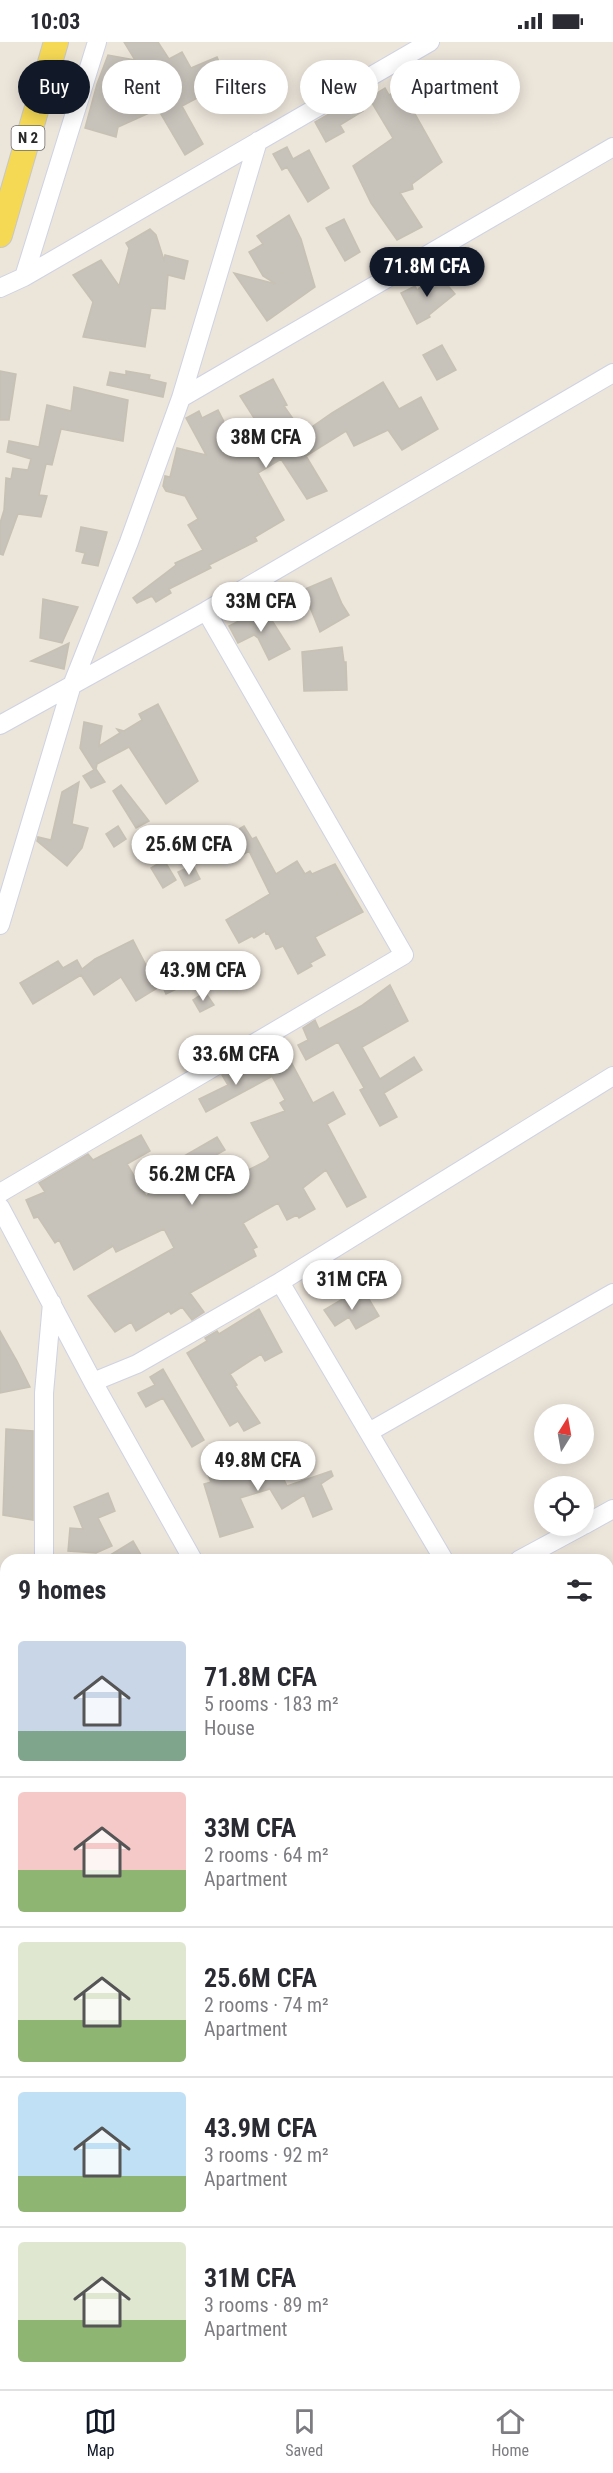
<!DOCTYPE html>
<meta charset="utf-8">
<style>
body{margin:0;font-family:"Roboto Condensed",sans-serif;background:#f2f2f3;color:#2b2b33;height:100vh;display:flex;flex-direction:column;font-size:22px;white-space:nowrap}
*{box-sizing:border-box;margin:0}
p{font-size:20px;color:#7c7c81}
.icon{flex:none;width:33px;height:33px;fill:none;stroke:currentColor;stroke-width:2;stroke-linecap:round;stroke-linejoin:round}
.map{position:relative;flex:1;overflow:hidden}
.side{position:absolute;left:0px;top:1512px;width:614px;height:836px;display:flex;flex-direction:column;background:#fff;border-radius:18px 18px 0 0;box-shadow:0 3px 15px #0003}
.side>*{flex:none}
.top-card{position:absolute;left:18px;top:18px;width:578px;height:54px;display:flex;gap:12px}
.needle{width:39px;rotate:11deg}
.buttons{position:absolute;left:534px;top:1362px;display:grid;gap:12px}
.buttons a{display:grid;place-items:center;width:60px;height:60px;border-radius:50%;background:#fff;box-shadow:0 3px 15px #0003;font-size:30px}
.price{position:absolute;translate:-50% -51px;padding:0 14px;border-radius:21px;background:#fff;color:#222;font-size:20px;line-height:39px;filter:drop-shadow(0 2px 3px #0008)}
.price::after{content:'';position:absolute;left:50%;top:36px;width:18px;height:14px;margin-left:-9px;background:inherit;clip-path:polygon(0 0,100% 0,50% 100%)}
.price.active{background:#111827;color:#fff}
ul{padding:0;list-style:none}
li{display:flex;align-items:center;gap:18px;height:150px;padding:0 18px}
li+li{border-top:2px solid #e1e1e2}
li span{display:grid;place-items:center;flex:none;width:168px;height:120px;border-radius:6px;color:#555}
li>.icon{margin-inline-start:auto}
span .icon{width:72px;height:72px;fill:#fffc;stroke-width:1}
li b{font-size:26px}
h2{display:flex;justify-content:space-between;align-items:center;height:72px;padding:0 18px;font-size:26px}
.pill{padding:0 21px;border-radius:27px;background:#fff;box-shadow:0 3px 15px #0003;font-size:21px;line-height:54px}
.pill.active{background:#111827;color:#fff}
.status{display:flex;justify-content:space-between;align-items:center;height:42px;padding:0 30px;background:#fff;direction:ltr}
.status svg{height:16px;fill:currentColor}
.tabs{display:flex;justify-content:space-around;align-items:center;height:84px;border-top:2px solid #e1e1e2;background:#fff;font-size:16px;color:#7c7c81}
.tabs a{display:grid;justify-items:center;gap:3px}
.tabs .active{color:#111827}
.map>svg:first-child{display:block}
</style>
<div class="status"><b>10:03</b><svg viewBox="0 0 49 12"><path d="M0 12V9h3v3zM5 12V6h3v6zM10 12V3h3v9zM15 12V0h3v12zM26 1h20v11H26zM47 4h2v5h-2z"/></svg></div>
<div class="map">
<svg width="613" height="2347" viewBox="0 0 613 2347">
<rect width="100%" height="100%" fill="#ece5da"/>
<!-- building -->
<path fill="#c7c2ba" stroke="#c7c1b4" stroke-width="1.5" d="M124,0h34l11,17 13,-7 9,16 26,-11 7,16 -26,12 5,10 -21,11 21,38 -18,11 -27,-46 -40,18 -2,10 -31,-9 12,-44 11,-29 27,5z
M385,46l4,7 12,-6 41,73 -30,22 1,5 -13,4 22,34 -25,13 -26,-37 -18,-37 40,-28 -24,-40z
M355,57l8,12 -23,14 4,7 -18,10 -11,-20z
M287,105l6,12 16,-9 20,38 -21,14 -21,-35 -5,3 -9,-16z
M289,173l12,24 14,48 -48,34 -33,-48 42,11 -13,-8 -14,-24 14,-8 -6,-8z
M344,177l16,33 -15,9 -19,-33z
M150,187l6,6 8,25 1,-5 23,6 -4,18 -16,-4 -3,34 -14,-1 -6,39 -62,-10 10,-35 -20,-27 28,-15 18,26 10,-38 -3,-5z
M437,231l18,21 -26,21 1,2 -13,7 -16,-31 14,-7 2,4z
M442,303l14,25 -19,10 -14,-25z
M0,329l16,3 -7,46h-9z
M126,329l24,4 -1,4 17,4 -3,14 -56,-12 3,-13 16,3z
M273,337l14,26 -3,1 19,27 29,-20 51,-31 16,27 22,-12 17,32 -36,21 -14,-20 -34,16 -8,-15 -40,25 21,35 -20,8 -26,-40 -23,14 26,47 -29,17 2,4 -48,24 2,3 -42,21 2,4 -15,9 -4,-6 -15,7 -4,-5 43,-33 -1,-2 28,-13 -15,-25 10,-6 -13,-23 -19,-5 -3,-5 2,-10 5,1 7,-29 29,7 -20,-37 13,-7 3,7 16,-8 17,33 26,-14 -21,-33z
M74,345l54,13 -5,41 -62,-12 -9,36 -6,-1 -7,31 8,1 -6,21 -23,-3 -15,41 -3,-1v-31l4,-13 2,-32 5,1 2,-11 15,2 3,-11 -24,-7 2,-11 30,6 8,-42 24,6z
M81,485l26,5 -9,34 -16,-3 3,-10 -9,-2z
M331,536l11,26 7,11 -29,17 -17,-42z
M43,557l35,8 -16,36 -22,-5z
M264,566l26,41 -21,11 -11,-22 -4,-3 -16,8 -9,-17z
M69,601l-5,26 -33,-8z
M342,605l2,15h2l1,28 -43,1 -2,-39z
M158,662l40,77 -32,23 -37,-57 -32,17 -1,5 9,13 -14,6 -8,-12 11,-6 -14,-22 4,-26 18,4 -3,20 21,-13 -3,-4 7,2 18,-11 -3,-6z
M79,740l-7,42 16,4 -6,20 -15,18 -30,-25 1,-4 13,3 11,-48z
M121,743l28,36 -13,7 -23,-37z
M118,784l8,13 -12,8 -8,-13z
M244,784l8,13 4,-2 20,37 21,-13 8,13 5,-3 2,3 23,-10 28,48 -48,25 10,18 -15,8 2,3 -14,8 -15,-28 -7,3 -8,-16 -2,1 -1,-3 -11,7 -2,-2 -13,7 -13,-23 44,-26 -21,-43 -10,6 -12,-21z
M164,818l12,20 -13,8 -12,-20z
M193,823l7,14 -15,7 -7,-14z
M133,898l14,27 19,-11 17,30 -17,8 -4,-9 -26,16 -15,-24 -27,18 -13,-20 -48,29 -13,-21 38,-22 5,7 14,-8 5,9 13,-10z
M390,943l18,36 -46,26 18,32 34,-22 8,13 -38,23 13,24 -17,9 -20,-36 4,-2 -26,-46 -32,18 -8,-15 10,-5 -5,-12 12,-8 4,9 42,-23z
M205,950l9,13 -14,7 -7,-12z
M289,1016l24,45 20,-11 12,22 -18,10 39,73 -19,10 -21,-37 -23,18 12,21 -16,9 -2,-3 -10,5 -9,-17 -35,20 14,24 -4,2 3,7 -66,37 14,19 -12,8 -10,-13 -11,7 -2,-3 -33,20 -5,-9 -16,10 -27,-36 86,-48 -10,-19 -48,23 -3,-6 -39,24 -15,-30 -4,3 -17,-26 -4,1 -8,-18 19,-8 -6,-9 49,-29 5,6 48,-25 9,16 -23,13 19,32 42,-32 -4,-8 33,-19 8,13 -11,6 14,24 38,-19 4,-4 -19,-34 34,-12 -5,-8 5,-3 -17,-31z
M262,1020l9,15 -65,35 -7,-13 29,-14 -6,-10 13,-7 4,7z
M351,1252l4,7 11,-7 13,22 -23,13 -7,-12 -14,9 -11,-16z
M259,1267l23,43 -17,9 -4,-7 -31,20 7,11 -2,1 25,37 -16,8 -6,-10 -8,5 -43,-73 20,-12 -2,-3 12,-7 2,3z
M0,1289l17,30 13,26 -30,6z
M163,1327l41,71 -12,7 -29,-49 -17,9 -8,-14 17,-8 -5,-8z
M6,1387l27,2v89l-30,-5z
M265,1412l4,12 7,-3 11,23 44,-15 2,5 -12,8 11,25 -19,8 -9,-22 -22,14 -12,-20 -30,9 13,29 -33,10 -16,-53 7,-2 -4,-10z
M108,1451l7,18 -17,7 14,28 -16,7 -28,-2 2,-23 13,1 -9,-22z
M133,1499l11,19h-42z"/>
<g fill="none" stroke-linecap="round" stroke-linejoin="round">
<defs>
<path id="minor" d="M24,235l73,-235
M0,246l24,-11 406,-235
M181,356l432,-251
M0,683l206,-114 407,-238
M0,883l71,-237 58,-146 52,-144 77,-257
M0,1151l404,-238 -198,-344
M0,1165l93,175 100,178
M280,1240l164,278
M93,1340l44,-18 143,-82 333,-206
M369,1390l244,-139
M584,1483l29,-16
M44,1518v-167l8,-90
M519,1518l63,-34
M608,1795l5,10
M0,1798l6,6
M608,1911l5,-3
M608,2180l5,8
M0,2332h6
M31,2347v-5
M213,2347v-5"/>
<path id="major" d="M0,193l56,-193"/>
</defs>
<!-- minor casing -->
<use href="#minor" stroke="#cfd2e3" stroke-width="20"/>
<!-- major casing -->
<use href="#major" stroke="#c7c7c7" stroke-width="26"/>
<!-- minor -->
<use href="#minor" stroke="#fff" stroke-width="18"/>
<!-- major -->
<use href="#major" stroke="#f5d955" stroke-width="24"/>
</g>
<g text-anchor="middle" stroke-width="4.5" stroke-linejoin="round" paint-order="stroke">
<!-- shield labels -->
<rect fill="#fff" stroke="#696969" stroke-width="1.5" x="11.5" y="84" width="33" height="24" rx="4.5"/>
<g font-size="15" font-weight="bold" fill="#292929">
<text x="28" y="101">N 2</text>
</g>
</g>
</svg>
<div class="buttons">
<a><svg class="needle" viewBox="-14 -14 28 28"><path d="M0-13l5 13h-10z" fill="#e53935"/><path d="M0 13l5-13h-10z" fill="#7c7c81"/></svg></a>
<a><svg class="icon" aria-label="locate" viewBox="0 0 24 24"><circle cx="12" cy="12" r="6"/><path d="M12 2v4M12 18v4M2 12h4M18 12h4"/></svg></a>
</div>
<b class="price active" style="left:427px;top:256px">71.8M CFA</b>
<b class="price" style="left:266px;top:427px">38M CFA</b>
<b class="price" style="left:261px;top:591px">33M CFA</b>
<b class="price" style="left:189px;top:834px">25.6M CFA</b>
<b class="price" style="left:203px;top:960px">43.9M CFA</b>
<b class="price" style="left:236px;top:1044px">33.6M CFA</b>
<b class="price" style="left:192px;top:1164px">56.2M CFA</b>
<b class="price" style="left:352px;top:1269px">31M CFA</b>
<b class="price" style="left:258px;top:1450px">49.8M CFA</b>
<div class="top-card">
<a class="pill active">Buy</a>
<a class="pill">Rent</a>
<a class="pill">Filters</a>
<a class="pill">New</a>
<a class="pill">Apartment</a>
</div>
<section class="side">
<h2>9 homes<svg class="icon" aria-label="filters" viewBox="0 0 24 24"><path d="M4 7h16M4 17h16"/><circle cx="9" cy="7" r="2"/><circle cx="15" cy="17" r="2"/></svg></h2>
<ul>
<li><span style="background:linear-gradient(#c9d6e8 75%,#7fa58c 0)"><svg class="icon" aria-label="home" viewBox="0 0 24 24"><path d="M3 11l9-7 9 7M6 9v11h12V9"/></svg></span><div><b>71.8M CFA</b><p>5 rooms · 183 m²</p><p>House</p></div></li>
<li><span style="background:linear-gradient(#f6c9c9 65%,#8fb573 0)"><svg class="icon" aria-label="home" viewBox="0 0 24 24"><path d="M3 11l9-7 9 7M6 9v11h12V9"/></svg></span><div><b>33M CFA</b><p>2 rooms · 64 m²</p><p>Apartment</p></div></li>
<li><span style="background:linear-gradient(#dfe7d0 65%,#8fb573 0)"><svg class="icon" aria-label="home" viewBox="0 0 24 24"><path d="M3 11l9-7 9 7M6 9v11h12V9"/></svg></span><div><b>25.6M CFA</b><p>2 rooms · 74 m²</p><p>Apartment</p></div></li>
<li><span style="background:linear-gradient(#bfe0f5 70%,#8fb573 0)"><svg class="icon" aria-label="home" viewBox="0 0 24 24"><path d="M3 11l9-7 9 7M6 9v11h12V9"/></svg></span><div><b>43.9M CFA</b><p>3 rooms · 92 m²</p><p>Apartment</p></div></li>
<li><span style="background:linear-gradient(#dfe7d0 65%,#8fb573 0)"><svg class="icon" aria-label="home" viewBox="0 0 24 24"><path d="M3 11l9-7 9 7M6 9v11h12V9"/></svg></span><div><b>31M CFA</b><p>3 rooms · 89 m²</p><p>Apartment</p></div></li>
</ul>
</section>
</div>
<nav class="tabs">
<a class="active"><svg class="icon" aria-label="map" viewBox="0 0 24 24"><path d="M3 6l6-2 6 2 6-2v14l-6 2-6-2-6 2zM9 4v14M15 6v14"/></svg>Map</a>
<a><svg class="icon" aria-label="saved" viewBox="0 0 24 24"><path d="M7 4h10v16l-5-4-5 4z"/></svg>Saved</a>
<a><svg class="icon" aria-label="home" viewBox="0 0 24 24"><path d="M3 11l9-7 9 7M6 9v11h12V9"/></svg>Home</a>
</nav>
